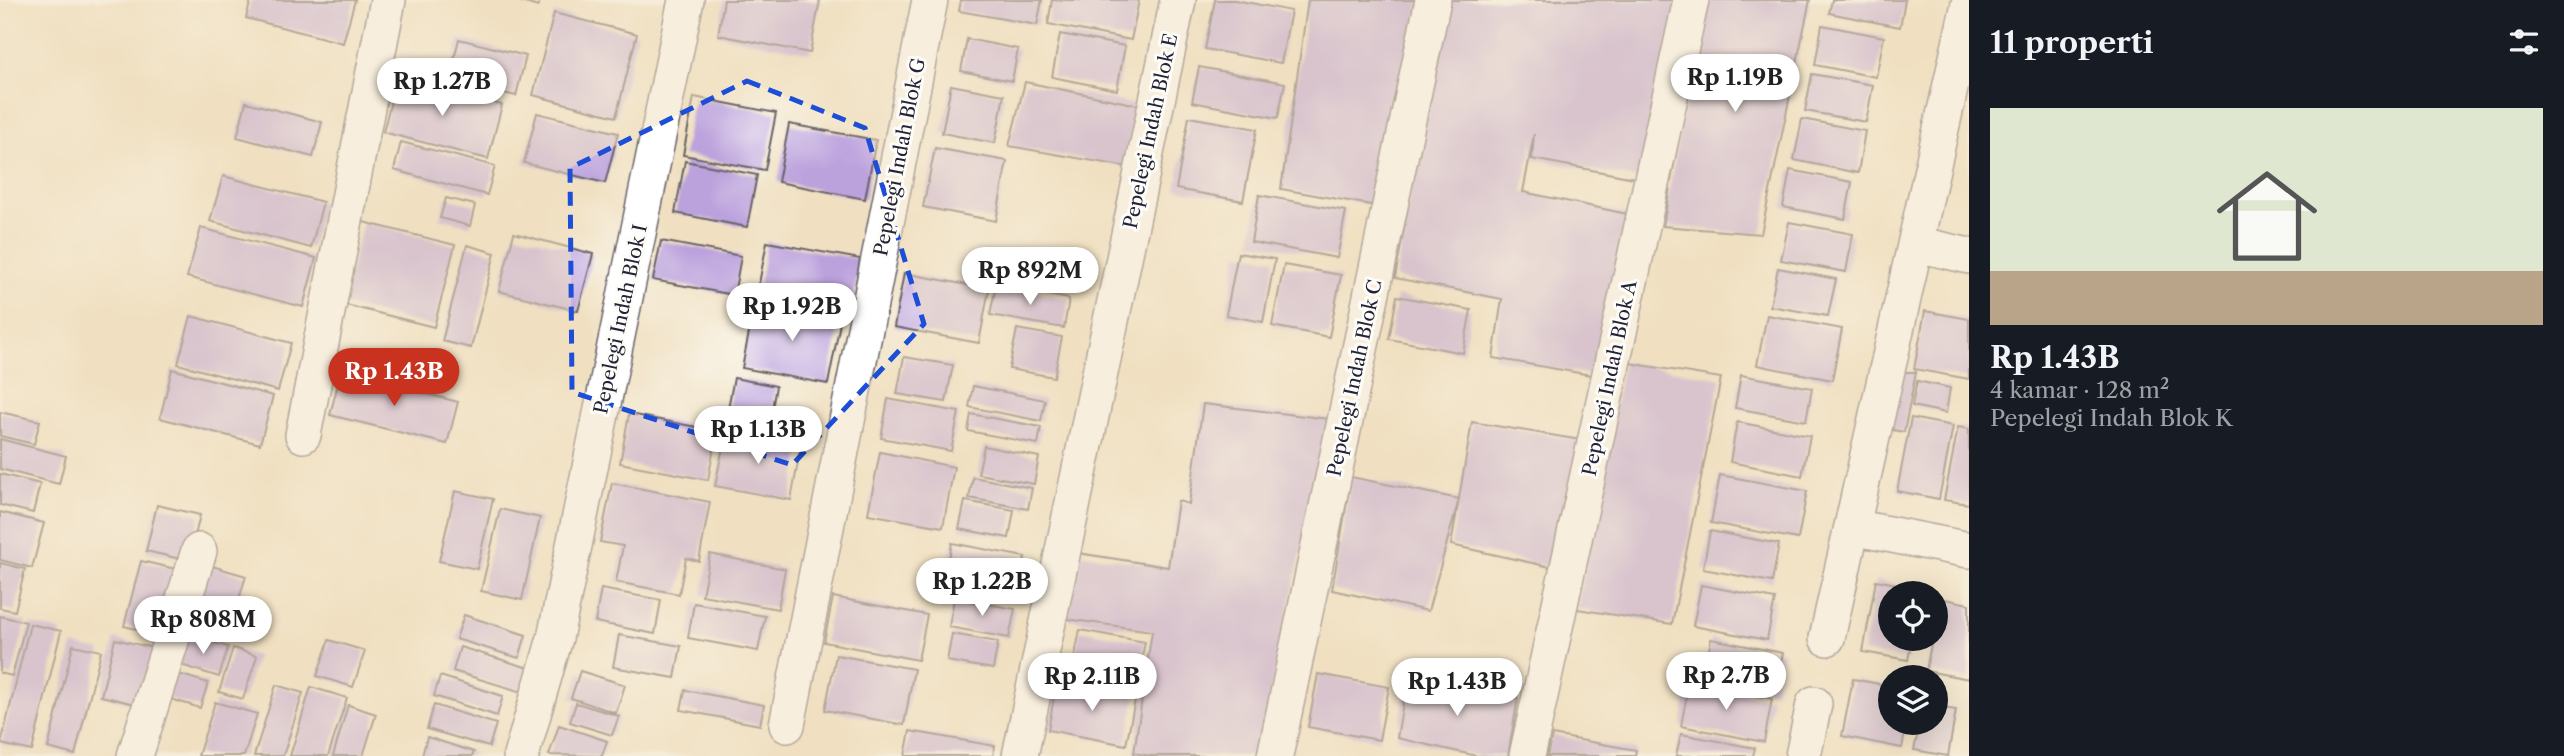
<!DOCTYPE html>
<html lang="id">
<meta charset="utf-8">
<style>
body{margin:0;font-family:"Libre Caslon Text",serif;background:#20242c;color:#f1f3f6;height:100vh;display:flex;flex-direction:column;font-size:26px;white-space:nowrap}
*{box-sizing:border-box;margin:0}
p{font-size:23px;color:#9ea1a6}
.icon{flex:none;width:38px;height:38px;fill:none;stroke:currentColor;stroke-width:2;stroke-linecap:round;stroke-linejoin:round}
.map{position:relative;flex:1;overflow:hidden}
.side{display:flex;flex-direction:column;background:#171b24;width:595px}
.side>*{flex:none}
.buttons{position:absolute;left:1878px;top:581px;display:grid;gap:14px}
.buttons a{display:grid;place-items:center;width:70px;height:70px;border-radius:50%;background:#171b24;box-shadow:0 7px 28px #0002;font-size:35px}
.price{position:absolute;translate:-50% -60px;padding:0 16px;border-radius:24px;background:#fff;color:#222;font-size:23px;line-height:46px;filter:drop-shadow(0 2px 4px #0008)}
.price::after{content:'';position:absolute;left:50%;top:42px;width:21px;height:16px;margin-left:-10px;background:inherit;clip-path:polygon(0 0,100% 0,50% 100%)}
.price.on{background:#c8321e;color:#fff}
ul{padding:0;list-style:none}
li{display:grid;align-content:center;gap:14px;height:371px;padding:0 21px}
li span{display:grid;place-items:center;height:217px;border-radius:0px;color:#555}
li>.icon{margin-inline-start:auto}
span .icon{width:126px;height:126px;fill:#fffc;stroke-width:1}
li b{font-size:30px}
h2{display:flex;justify-content:space-between;align-items:center;height:84px;padding:0 21px;font-size:30px}
main{display:flex;flex:1;min-height:0}
.map>svg:first-child{display:block}
</style>
<main>
<div class="map">
<svg width="1969" height="756" viewBox="0 0 1969 756">
<rect width="100%" height="100%" fill="#fdfcf7"/>
<filter id="ink" filterUnits="userSpaceOnUse"><feTurbulence type="fractalNoise" baseFrequency=".0143" numOctaves="2"/><feDisplacementMap in="SourceGraphic" scale="14" xChannelSelector="R" yChannelSelector="G"/><feConvolveMatrix kernelMatrix="1 2 1 2 8 2 1 2 1" color-interpolation-filters="sRGB"/></filter>
<filter id="wash" filterUnits="userSpaceOnUse"><feTurbulence type="fractalNoise" baseFrequency=".00686" numOctaves="4" result="noise"/><feDisplacementMap in="SourceGraphic" scale="28" xChannelSelector="R" yChannelSelector="G"/><feGaussianBlur stdDeviation="1.57" result="paint"/><feColorMatrix in="noise" values="0 0 0 0 0 0 0 0 0 0 0 0 0 0 0 0 0 1.4 0 .05"/><feComposite in="paint" operator="in"/></filter>
<g filter="url(#wash)">
<rect width="100%" height="100%" fill="#f0e0c1"/>
<g id="blocks">
<!-- building -->
<path fill="#bca2dd" d="M251,0h104l-12,43 -97,-25z
M515,0h25l-2,7z
M724,0h96l-10,53 -92,-18z
M961,0h81l-5,25 -78,-14z
M1052,0h87l-8,40 -83,-16z
M1215,0h20l56,11 -10,52 -76,-14z
M1308,0h113l-44,206 -96,-17z
M1445,0h233l-38,179 -108,-20 2,-25 -11,58 109,23 -35,161 -104,-18 9,-59 -107,-21z
M1707,0h103l-49,234 -98,-8 23,-130z
M1832,0h73l-5,27 -71,-14z
M554,13l83,21 -21,83 -83,-22z
M1822,25l62,12 -8,40 -61,-12z
M1060,34l65,12 -8,44 -65,-13z
M459,39l67,17 -10,40 -67,-17z
M967,39l51,10 -6,32 -51,-10z
M1199,67l86,16 -7,35 -86,-16z
M1812,74l61,11 -7,37 -61,-11z
M397,78l105,27 -14,54 -105,-27z
M1025,82l118,24 -15,61 -119,-21z
M951,85l53,10 -9,48 -53,-10z
M694,97l82,16 -11,57 -82,-15z
M246,102l76,20 -9,35 -76,-20z
M537,113l81,20 -13,50 -81,-20z
M1189,117l68,12 -14,72 -67,-12z
M1802,119l63,12 -7,42 -64,-13z
M789,124l87,16 -11,59 -87,-17z
M401,142l94,24 -8,29 -93,-25z
M935,148l72,13 -11,60 -73,-14z
M685,161l72,14 -10,52 -72,-14z
M1790,170l62,12 -7,37 -62,-12z
M223,176l100,26 -12,46 -101,-27z
M1259,195l87,16 -9,47 -86,-16z
M446,198l29,7 -5,21 -30,-8z
M363,222l92,23 -21,82 -92,-23z
M1789,222l64,12 -7,38 -65,-12z
M201,228l115,30 -13,49 -116,-30z
M514,233l79,21 -15,57 -79,-20z
M661,241l80,15 -7,39 -81,-15z
M767,242l93,17 -9,53 -94,-18z
M467,245l28,8 -24,95 -29,-7z
M1238,253l37,6 -12,63 -37,-7z
M1284,265l57,10 -12,62 -57,-11z
M1778,268l58,11 -8,37 -58,-10z
M904,273l85,16 -10,54 -85,-16z
M996,285l73,14 -5,29 -74,-13z
M1397,296l74,14 -8,43 -74,-14z
M755,302l86,16 -13,66 -86,-16z
M1925,311l44,8v60l-55,-10z
M1767,315l75,14 -10,51 -75,-15z
M191,316l100,27 -13,48 -100,-27z
M1017,329l45,8 -8,40 -45,-8z
M904,357l49,8 -7,37 -49,-8z
M1623,362l98,16 -49,246 -95,-15z
M172,369l101,27 -13,48 -100,-26z
M341,372l117,30 -11,42 -117,-29z
M1890,372h26l-12,60 -28,-5z
M1741,375l71,13 -6,33 -71,-13z
M734,378l42,8 -7,40 -43,-8z
M1917,381l33,7 -4,25 -34,-7z
M973,386l72,14 -4,21 -72,-14z
M888,399l71,13 -8,39 -70,-13z
M1203,404l127,15 -73,337h-107l-16,-3 18,-122 -93,-13 12,-66 97,15 10,-66 11,3z
M0,412l40,9 -6,23 -34,-8z
M629,414l88,17 -9,49 -88,-17z
M971,414l70,13 -3,17 -70,-13z
M1911,418l42,8 -14,73 -42,-8z
M1472,422l109,18 -26,128 -104,-23z
M1737,422l73,14 -8,40 -72,-14z
M1958,427l11,2v75l-25,-4z
M726,432l75,14 -10,54 -76,-14z
M0,439l66,17 -7,28 -59,-15z
M984,446l55,11 -5,27 -56,-10z
M880,452l74,15 -11,60 -75,-13z
M0,474l40,10 -7,29 -33,-8z
M1720,475l87,16 -9,48 -87,-16z
M973,477l59,11 -4,21 -59,-11z
M1351,477l108,22 -31,112 -96,-21z
M612,483l98,19 -11,59 -13,-3 -7,36 -63,-12 7,-36 -23,-4z
M455,491l38,8 -16,70 -38,-8z
M965,501l49,9 -5,28 -50,-9z
M157,505l43,10 -11,46 -43,-10z
M500,509l40,9 -18,82 -41,-9z
M0,512l44,11 -12,45 -32,-8z
M1710,531l69,13 -7,38 -69,-13z
M952,543l73,14 -8,42 -73,-14z
M710,554l75,15 -7,40 -76,-14z
M141,561l39,9 -16,66 -40,-10z
M0,563l25,6 -10,42 -15,-3z
M205,564l41,12 -19,62 -41,-12z
M1876,580l46,9 -1,4h-31v46h22l-4,21 -45,-8z
M1701,585l74,14 -8,41 -74,-14z
M601,589l60,11 -6,34 -60,-12z
M833,597l94,18 -9,45 -94,-18z
M954,598l61,11 -6,29 -60,-11z
M1940,598l29,6v75l-43,-8 6,-32h4v-16z
M694,603l71,13 -7,35 -70,-13z
M464,615l62,20 -7,23 -63,-19z
M0,616l26,6 -14,54 -12,-3z
M30,624l31,7 -29,120 -31,-7z
M1080,630l65,12 -9,44 -65,-12z
M952,634l46,8 -5,27 -46,-8z
M187,635l41,12 -9,30 -41,-13z
M619,635l62,11 -6,32 -62,-11z
M115,639l42,10 -14,57 -42,-10z
M1711,639l72,14 -8,39 -71,-14z
M329,640l36,11 -12,36 -36,-11z
M73,645l28,6 -26,104 -27,-7z
M460,647l69,21 -7,24 -69,-21z
M233,648l24,8 -14,43 -24,-7z
M836,655l78,14 -10,56 -79,-15z
M580,671l45,14 -9,28 -45,-15z
M172,672l36,11 -8,25 -36,-11z
M1318,674l71,13 -10,53 -71,-13z
M1408,674l110,24 -10,58h-31l-80,-18z
M440,676l63,20 -6,20 -63,-20z
M1853,679l37,7v37h17l-5,25 -60,-12z
M1057,681l79,14 -10,50 -78,-15z
M1689,683l83,16 -8,43 -83,-16z
M276,685l27,8 -20,63h-29z
M311,687l36,11 -19,58h-38z
M685,690l79,15 -4,20 -79,-15z
M215,702l42,12 -13,42h-46z
M576,703l43,13 -7,19 -42,-13z
M348,705l28,9 -13,42h-30z
M434,705l62,19 -7,23 -62,-18z
M1936,707l20,3 -8,46 -34,-6 6,-27h16z
M559,725l48,16 -5,15 -53,-1z
M910,731l85,15 -2,10h-88z
M1681,734l74,14 -2,8h-77z
M1552,735l84,15 -1,6h-88z
M427,737l47,15 -2,4h-50z"/>
</g>
</g>
<g filter="url(#ink)">
<use href="#blocks" fill-opacity="0" stroke="#6a646a" stroke-width="2"/>
<g fill="none" stroke-linecap="round" stroke-linejoin="round">
<defs>
<path id="street" d="M1916,244l53,12
M303,435l85,-435
M1852,527l117,23
M1827,638l142,-634
M787,725l143,-725
M135,756l64,-205
M521,756l34,-118 131,-638
M1020,756l158,-756
M1275,756l158,-756
M1527,756l164,-756
M1803,756l11,-52"/>
</defs>
<!-- street casing -->
<use href="#street" stroke="#6a646a" stroke-width="38"/>
<!-- street -->
<use href="#street" stroke="#fff" stroke-width="35"/>
</g>
</g>
<!-- marked area -->
<path d="M0 0H1969V756H0ZM747,81l118,47 59,196 -132,141 -220,-73 -2,-224z" fill="#f0e0c1" fill-opacity=".55" fill-rule="evenodd"/>
<path fill="none" stroke="#1d4ed8" stroke-width="5" stroke-dasharray="14 9" stroke-linejoin="round" d="M747,81l118,47 59,196 -132,141 -220,-73 -2,-224z"/>
<g text-anchor="middle" stroke-width="6" stroke-linejoin="round" paint-order="stroke">
<!-- street labels -->
<g font-size="19" fill="#22223b" stroke="#fdfcf7">
<text transform="translate(1150 131) rotate(-78)" y="7">Pepelegi Indah Blok E</text>
<text transform="translate(899 157) rotate(-79)" y="7">Pepelegi Indah Blok G</text>
<text transform="translate(620 319) rotate(-78)" y="7">Pepelegi Indah Blok I</text>
<text transform="translate(1354 378) rotate(-78)" y="7">Pepelegi Indah Blok C</text>
<text transform="translate(1609 378) rotate(-78)" y="7">Pepelegi Indah Blok A</text>
</g>
</g>
</svg>
<div class="buttons">
<a><svg class="icon" aria-label="locate" viewBox="0 0 24 24"><circle cx="12" cy="12" r="6"/><path d="M12 2v4M12 18v4M2 12h4M18 12h4"/></svg></a>
<a><svg class="icon" aria-label="layers" viewBox="0 0 24 24"><path d="M12 4l9 5-9 5-9-5zM3 14l9 5 9-5"/></svg></a>
</div>
<b class="price" style="left:1735px;top:114px">Rp 1.19B</b>
<b class="price" style="left:442px;top:118px">Rp 1.27B</b>
<b class="price" style="left:1030px;top:307px">Rp 892M</b>
<b class="price" style="left:792px;top:343px">Rp 1.92B</b>
<b class="price on" style="left:394px;top:408px">Rp 1.43B</b>
<b class="price" style="left:758px;top:466px">Rp 1.13B</b>
<b class="price" style="left:982px;top:618px">Rp 1.22B</b>
<b class="price" style="left:203px;top:656px">Rp 808M</b>
<b class="price" style="left:1726px;top:712px">Rp 2.7B</b>
<b class="price" style="left:1092px;top:713px">Rp 2.11B</b>
<b class="price" style="left:1457px;top:718px">Rp 1.43B</b>
</div>
<section class="side">
<h2>11 properti<svg class="icon" aria-label="filters" viewBox="0 0 24 24"><path d="M4 7h16M4 17h16"/><circle cx="9" cy="7" r="2"/><circle cx="15" cy="17" r="2"/></svg></h2>
<ul>
<li><span style="background:linear-gradient(#dfe7d0 75%,#b9a48a 0)"><svg class="icon" aria-label="home" viewBox="0 0 24 24"><path d="M3 11l9-7 9 7M6 9v11h12V9"/></svg></span><div><b>Rp 1.43B</b><p>4 kamar · 128 m²</p><p>Pepelegi Indah Blok K</p></div></li>
</ul>
</section>
</main>
